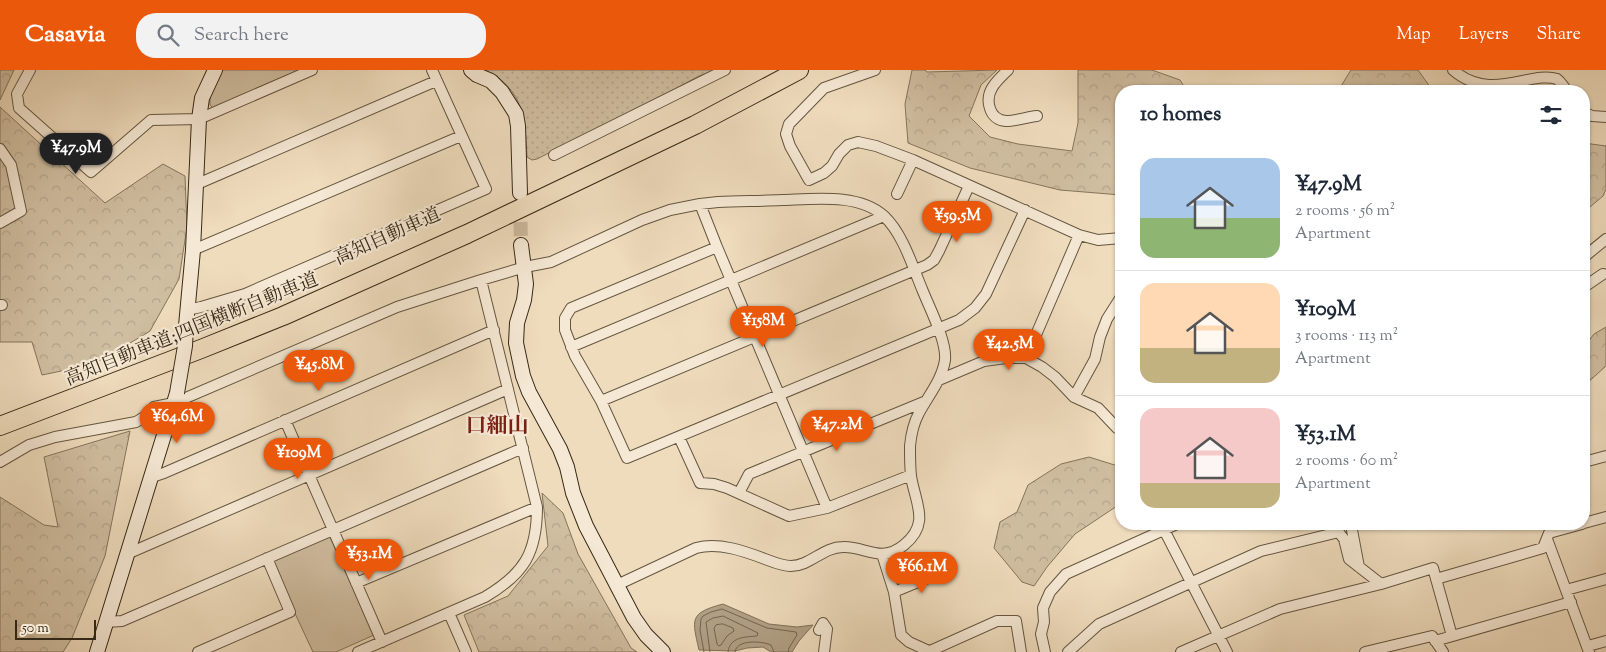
<!DOCTYPE html>
<meta charset="utf-8">
<style>
body{margin:0;font-family:"Sorts Mill Goudy","Noto Serif JP",serif;background:#f2f2f3;color:#1f2937;height:100vh;display:flex;flex-direction:column;font-size:19px;white-space:nowrap}
*{box-sizing:border-box;margin:0}
p{font-size:16px;color:#747a83}
.icon{flex:none;width:28px;height:28px;fill:none;stroke:currentColor;stroke-width:2;stroke-linecap:round;stroke-linejoin:round}
.map{position:relative;flex:1;overflow:hidden}
.details{position:absolute;left:1115px;top:15px;width:475px;height:445px;display:flex;flex-direction:column;background:#fff;border-radius:20px;box-shadow:0 1px 4px #0004}
.details>*{flex:none}
.scale{position:absolute;left:15px;bottom:12px;width:81px;box-sizing:border-box;padding-left:5px;border:2px solid #372916;border-top:0;font-size:14px;line-height:18px;white-space:nowrap;color:#372916;-webkit-text-stroke:4px #f5e8d4;paint-order:stroke}
.price{position:absolute;translate:-50% -42px;padding:0 11px;border-radius:18px;background:#ea580c;color:#fff;font-size:16px;line-height:32px;filter:drop-shadow(0 1px 2px #0008)}
.price::after{content:'';position:absolute;left:50%;top:30px;width:15px;height:11px;margin-left:-8px;background:inherit;clip-path:polygon(0 0,100% 0,50% 100%)}
.price.selected{background:#222;color:#fff}
ul{padding:0;list-style:none}
li{display:flex;align-items:center;gap:15px;height:125px;padding:0 25px}
li+li{border-top:1px solid #e0e1e3}
li span{display:grid;place-items:center;flex:none;width:140px;height:100px;border-radius:15px;color:#555}
li>.icon{margin-inline-start:auto}
span .icon{width:60px;height:60px;fill:#fffc;stroke-width:1}
li b{font-size:21px}
h2{display:flex;justify-content:space-between;align-items:center;height:60px;padding:0 25px;font-size:21px}
header{display:flex;align-items:center;gap:30px;box-sizing:border-box;height:70px;padding:0 25px;background:#ea580c;color:#fff}
header strong{font-size:24px}
nav{display:flex;gap:28px;margin-inline-start:auto;font-size:18px}
.search{width:350px;height:45px;background:#f2f2f3;display:flex;align-items:center;gap:12px;box-sizing:border-box;padding:0 18px;border-radius:20px;color:#747a83;font-size:19px}
.map>svg:first-child{display:block}
</style>
<header>
<strong>Casavia</strong>
<div class="search"><svg class="icon" aria-label="search" viewBox="0 0 24 24"><circle cx="10" cy="10" r="6"/><path d="M15 15l6 6"/></svg>Search here</div>
<nav><a>Map</a><a>Layers</a><a>Share</a></nav>
</header>
<div class="map">
<svg width="1606" height="582" viewBox="0 0 1606 582">
<defs>
<pattern id="grass-dots" width="8" height="8" patternUnits="userSpaceOnUse" patternTransform="scale(1.25)"><rect width="8" height="8" fill="#d0bea1"/><path d="M2 2h.1M6 6h.1" fill="none" stroke="#b3a38a" stroke-width="1.8" stroke-linecap="round"/></pattern>
<pattern id="forest-crowns" width="20" height="18" patternUnits="userSpaceOnUse" patternTransform="scale(1.25)"><rect width="20" height="18" fill="#d0bea1"/><path d="M2 6a3 3 0 1 1 6 0M12 15a3 3 0 1 1 6 0" fill="none" stroke="#b3a38a"/></pattern>
</defs>
<rect width="100%" height="100%" fill="#efdcbd"/>
<filter id="stains"><feTurbulence type="fractalNoise" baseFrequency=".004" numOctaves="4"/><feColorMatrix values="0 0 0 0 .2 0 0 0 0 .09 0 0 0 0 .02 0 0 0 .5 -.17"/></filter>
<radialGradient id="worn" r=".72"><stop offset=".6" stop-color="#630" stop-opacity="0"/><stop offset="1" stop-color="#630" stop-opacity=".3"/></radialGradient>
<!-- grass -->
<path fill="url(#grass-dots)" stroke="#84745c" d="M486,0h229l-16,6 -24,13 -138,70 -5,1 -5,-3c-2,-40 -3,-66 -41,-87z"/>
<!-- forest -->
<path fill="url(#forest-crowns)" stroke="#84745c" d="M0,0h14l-14,30z
M912,0h13l2,2 70,-2 -16,15 -12,31 21,21 28,7 54,7 6,-28v-53h74l28,10 7,11h-66v104l-61,-5 -90,-22 -62,-25 -3,-39z
M1351,0h67l15,21h-95z
M0,37l105,96 58,-39 22,12 2,51 -8,52 -29,52 -43,26 -17,8 -48,10 -10,-33h-32z
M1584,73l22,3v43l-3,7 -19,16z
M1606,257v39l-21,19 -1,7v-45l10,-13z
M130,361l-25,125 -33,82 -9,14h-63v-155l44,28 14,2 -14,-70z
M1089,387l32,10v37l-4,2 -42,28 -28,33 -13,19 -12,-4 -28,-34 6,-26 17,-10 11,-27 33,-21z
M542,423l21,20 15,41 53,94 6,4h-158l-15,-37 44,-19 40,-50z"/>
<!-- green -->
<path fill="#d0bea1" stroke="#84745c" d="M222,0h76l-83,40 -5,-5c-1,-14 5,-23 12,-35z
M329,465l45,100 -38,17h-23l-43,-92z"/>
<!-- water -->
<path fill="#b09f84" stroke="#807058" d="M723,534l46,20 28,3 16,-2 -14,16 -7,11h-21l-8,-5 -16,1 -12,3 -36,-1c-7,-31 -10,-37 24,-46z"/>
<g fill="none" stroke-linecap="round" stroke-linejoin="round">
<!-- shore -->
<path stroke="#74644d" stroke-width="1" d="M723,554l10,4 1,3 -7,5 -6,9 -2,1 -2,-2 -3,-16 2,-3z
M704,582l-4,-22 1,-11 2,-3 8,-4 11,-3 45,19 29,4 1,3 -8,13 -1,4
M710,582l-4,-30 7,-4 10,-2 35,17 -1,3c-13,1 -27,1 -29,16
M735,582c1,-13 27,-11 36,-7l3,7"/>
<!-- secondary-tunnel -->
<path stroke="#cab89c" stroke-width="14" stroke-dasharray="14 7" stroke-linecap="butt" d="M520,131l1,44"/>
<defs>
<path id="street" d="M30,0l-13,24 2,14 72,64 60,-52 48,-1 113,-49
M875,0l-51,18 -35,36 -3,10 4,12 19,34 15,-7 8,-7 7,-12 9,-9 10,-3 18,4 37,14 166,75 19,5 23,-2
M1008,0c-5,5 -12,11 -16,18 -7,12 -3,32 14,33 10,0 21,-4 31,-5
M1453,0c38,33 78,0 104,9 4,3 7,8 10,12
M1584,42l8,4 14,1
M0,79l11,16 10,46 -21,12
M554,85l171,-85
M195,115l241,-104
M897,124l16,-34
M700,134l17,43 110,261
M717,177l-146,61 -6,10v12l10,26 26,45 26,57 332,-138 16,-12 11,-14 39,-84
M193,180l268,-114
M1584,187l22,-18
M1584,217l19,-13
M0,235h2
M187,240l14,-3 44,-13 241,-105 -54,-119
M571,277l313,-131
M1026,288l53,-123
M939,310l45,-19 22,-3h20l16,9 13,10 19,20 24,11 19,20 4,1
M1074,327l21,-38 5,-22 7,-18 14,-22
M601,331l326,-136 7,-5 5,-9 30,-65
M285,350l97,222
M679,367l21,46 14,1 13,4 62,28 38,-8 84,-33
M0,392l29,-17 26,-8 81,-15 8,-5 10,-10 20,-4 223,-96 84,-27 44,-13 26,-5 91,-42 28,-10 30,-6 18,-2c21,-1 43,-1 64,-2 31,-1 77,-7 102,16 19,18 28,49 38,73 7,18 25,52 23,71 -3,20 -17,36 -26,53 -6,11 -8,22 -9,33 0,10 0,21 1,30 4,27 20,47 -7,69 -23,19 -39,1 -61,2 -20,0 -33,19 -52,19 -9,0 -18,-4 -26,-7 -21,-8 -46,-17 -69,-11l-79,37
M1584,392l22,-6
M152,407l12,-4 330,-143
M739,423l10,-19 177,-73
M1584,453l22,-6
M1161,454l66,128
M1332,454l12,15 5,20 32,25
M1352,460l7,37
M1547,469l42,113
M127,484l381,-165
M882,484l12,38 7,43 8,7 22,10
M1436,509l107,-31 6,-15 33,-9
M356,513l181,-76
M1566,520l40,-11
M894,522l46,-19
M449,543l17,39
M106,552l16,-1 401,-173
M819,560l4,-7 4,6 -3,23
M1435,571l136,-39
M1588,576l18,-5
M930,581l67,-30h19l5,31
M198,582l92,-40 -23,-54
M358,582l127,-55c39,-23 52,-44 52,-90l-56,-227
M1045,582l-4,-18 3,-12 -1,-14 7,-16 16,-18 111,-50
M1068,582l31,-28 162,-73 78,-19
M1181,582l99,-43 101,-25 52,-16 19,68
M1365,582l67,-16 11,16"/>
<path id="secondary" d="M471,0l6,5 14,6 11,11 14,22 2,12 2,67
M521,175l5,39 -2,16 -7,23 -1,20 7,33 6,16 31,57 7,18 6,26 13,33 48,92 12,17 17,17
M186,256l7,-76 6,-131 3,-21 13,-28
M97,582l80,-259"/>
<path id="highway" d="M0,356l201,-77 82,-33 184,-82 228,-109 104,-55"/>
</defs>
<!-- street casing -->
<use href="#street" stroke="#655640" stroke-width="12"/>
<!-- secondary casing -->
<use href="#secondary" stroke="#372916" stroke-width="16"/>
<!-- highway casing -->
<use href="#highway" stroke="#372916" stroke-width="20"/>
<!-- street -->
<use href="#street" stroke="#f5e8d4" stroke-width="10"/>
<!-- secondary -->
<use href="#secondary" stroke="#f5e8d4" stroke-width="14"/>
<!-- highway -->
<use href="#highway" stroke="#efdcbd" stroke-width="18"/>
<defs>
<path id="secondary-bridge" d="M177,323l8,-47 1,-20"/>
</defs>
<!-- secondary-bridge casing -->
<use href="#secondary-bridge" stroke="#372916" stroke-width="16" stroke-linecap="butt"/>
<!-- secondary-bridge -->
<use href="#secondary-bridge" stroke="#f5e8d4" stroke-width="14"/>
</g>
<g text-anchor="middle" stroke-width="4.5" stroke-linejoin="round" paint-order="stroke">
<!-- street labels -->
<g font-size="19" fill="#372916" stroke="#f5e8d4">
<text transform="translate(387 165) rotate(-24)" y="7">高知自動車道</text>
<text transform="translate(191 258) rotate(-22)" y="7">高知自動車道;四国横断自動車道</text>
</g>
<!-- quarter labels -->
<g font-size="21" font-weight="bold" fill="#7a1f14" stroke="#f5e8d4">
<text x="497" y="362">口細山</text>
</g>
</g>
<rect width="100%" height="100%" filter="url(#stains)"/>
<rect width="100%" height="100%" fill="url(#worn)"/>
</svg>
<div class="scale">50 m</div>
<b class="price selected" style="left:76px;top:105px">¥47.9M</b>
<b class="price" style="left:957px;top:173px">¥59.5M</b>
<b class="price" style="left:763px;top:278px">¥158M</b>
<b class="price" style="left:1009px;top:301px">¥42.5M</b>
<b class="price" style="left:319px;top:322px">¥45.8M</b>
<b class="price" style="left:177px;top:374px">¥64.6M</b>
<b class="price" style="left:837px;top:382px">¥47.2M</b>
<b class="price" style="left:298px;top:410px">¥109M</b>
<b class="price" style="left:369px;top:511px">¥53.1M</b>
<b class="price" style="left:922px;top:524px">¥66.1M</b>
<section class="details">
<h2>10 homes<svg class="icon" aria-label="filters" viewBox="0 0 24 24"><path d="M4 7h16M4 17h16"/><circle cx="9" cy="7" r="2"/><circle cx="15" cy="17" r="2"/></svg></h2>
<ul>
<li><span style="background:linear-gradient(#a9c7e8 60%,#8fb573 0)"><svg class="icon" aria-label="home" viewBox="0 0 24 24"><path d="M3 11l9-7 9 7M6 9v11h12V9"/></svg></span><div><b>¥47.9M</b><p>2 rooms · 56 m²</p><p>Apartment</p></div></li>
<li><span style="background:linear-gradient(#ffd9b3 65%,#c2b280 0)"><svg class="icon" aria-label="home" viewBox="0 0 24 24"><path d="M3 11l9-7 9 7M6 9v11h12V9"/></svg></span><div><b>¥109M</b><p>3 rooms · 113 m²</p><p>Apartment</p></div></li>
<li><span style="background:linear-gradient(#f6c9c9 75%,#c2b280 0)"><svg class="icon" aria-label="home" viewBox="0 0 24 24"><path d="M3 11l9-7 9 7M6 9v11h12V9"/></svg></span><div><b>¥53.1M</b><p>2 rooms · 60 m²</p><p>Apartment</p></div></li>
</ul>
</section>
</div>
